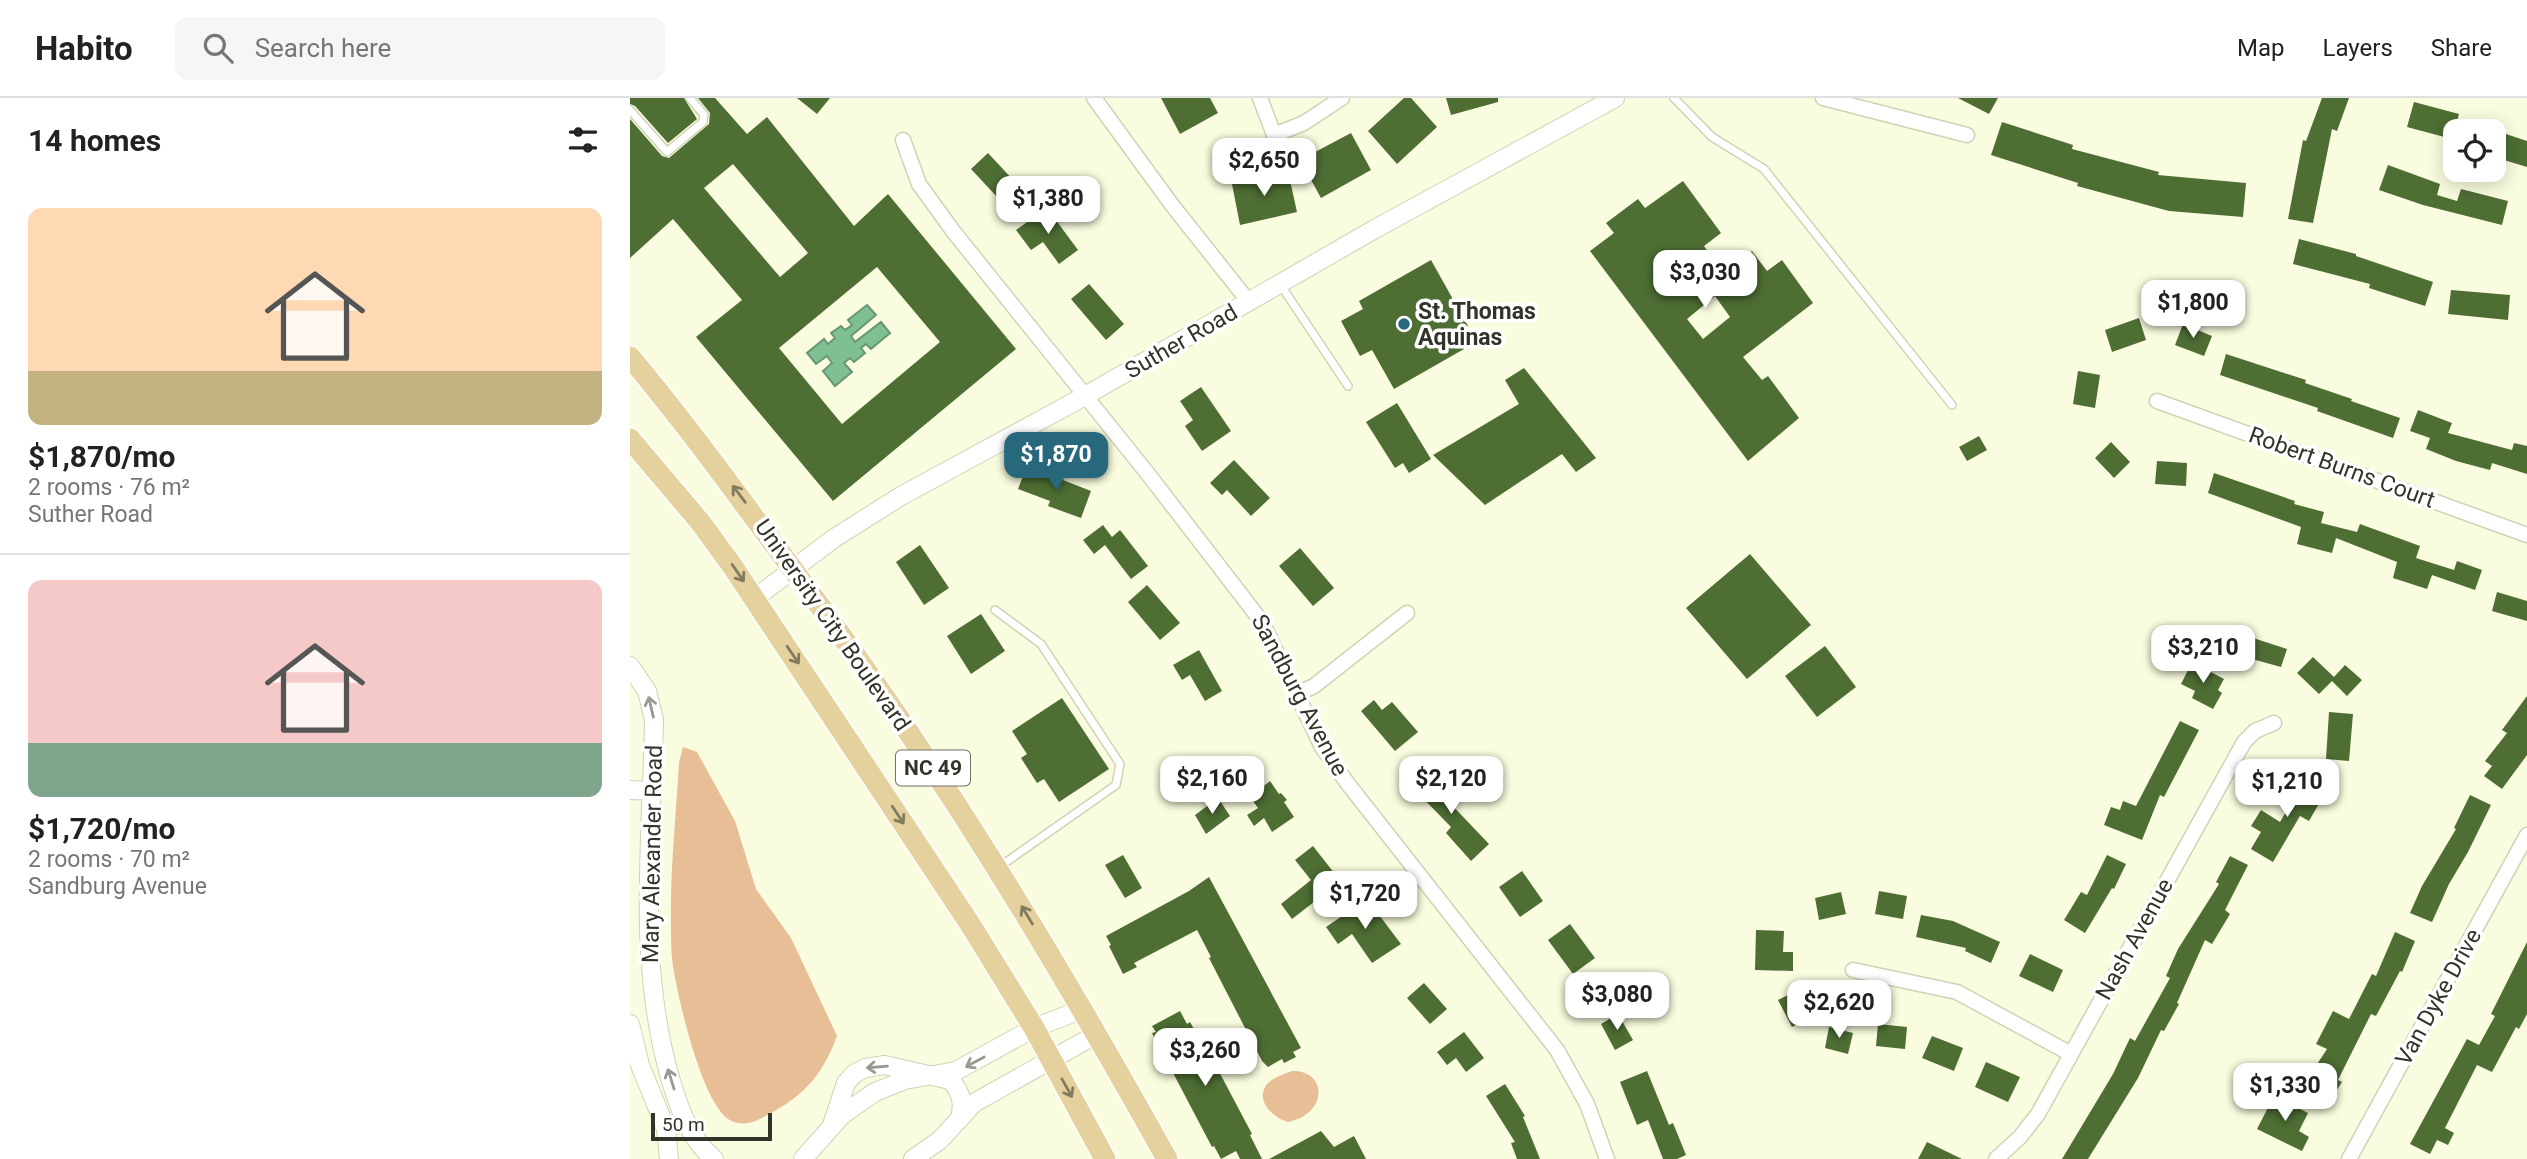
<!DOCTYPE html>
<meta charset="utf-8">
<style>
body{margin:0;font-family:Roboto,sans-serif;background:#f6f6f6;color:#222;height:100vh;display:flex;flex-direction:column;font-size:26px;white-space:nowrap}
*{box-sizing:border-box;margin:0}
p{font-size:23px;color:#767676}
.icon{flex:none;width:38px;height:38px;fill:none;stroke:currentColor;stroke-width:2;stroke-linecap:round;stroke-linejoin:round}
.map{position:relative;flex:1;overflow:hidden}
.side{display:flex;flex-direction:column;background:#fff;width:630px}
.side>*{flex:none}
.buttons{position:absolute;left:1813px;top:21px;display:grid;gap:14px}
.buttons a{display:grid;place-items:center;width:63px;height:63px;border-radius:14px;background:#fff;box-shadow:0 4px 18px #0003;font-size:35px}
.scale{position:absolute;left:21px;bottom:18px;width:121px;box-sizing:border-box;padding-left:7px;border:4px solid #333429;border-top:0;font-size:19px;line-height:24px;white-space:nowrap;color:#333429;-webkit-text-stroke:5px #fff;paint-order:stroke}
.price{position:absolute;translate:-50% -60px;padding:0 16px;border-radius:14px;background:#fff;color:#222;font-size:23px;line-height:46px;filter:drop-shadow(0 2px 4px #0008)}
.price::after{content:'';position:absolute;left:50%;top:42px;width:21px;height:16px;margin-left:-10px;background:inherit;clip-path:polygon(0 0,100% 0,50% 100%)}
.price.selected{background:#27687c;color:#fff}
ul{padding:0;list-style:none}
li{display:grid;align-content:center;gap:14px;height:371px;padding:0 28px}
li+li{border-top:2px solid #e0e0e0}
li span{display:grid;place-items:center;height:217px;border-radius:14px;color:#555}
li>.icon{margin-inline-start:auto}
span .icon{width:126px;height:126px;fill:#fffc;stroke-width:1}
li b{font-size:30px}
h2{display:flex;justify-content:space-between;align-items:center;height:84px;padding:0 28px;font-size:30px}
header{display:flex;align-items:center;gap:42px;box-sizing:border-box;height:98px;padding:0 35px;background:#fff;border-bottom:2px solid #e0e0e0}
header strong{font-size:33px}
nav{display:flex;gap:38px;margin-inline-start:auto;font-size:24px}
.search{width:490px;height:63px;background:#f6f6f6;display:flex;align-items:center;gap:18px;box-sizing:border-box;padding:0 24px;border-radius:14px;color:#767676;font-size:26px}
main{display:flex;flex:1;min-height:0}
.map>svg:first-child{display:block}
</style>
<header>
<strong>Habito</strong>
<div class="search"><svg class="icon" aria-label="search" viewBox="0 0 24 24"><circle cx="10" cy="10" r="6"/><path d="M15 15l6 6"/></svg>Search here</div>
<nav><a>Map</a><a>Layers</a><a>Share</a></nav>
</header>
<main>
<section class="side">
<h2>14 homes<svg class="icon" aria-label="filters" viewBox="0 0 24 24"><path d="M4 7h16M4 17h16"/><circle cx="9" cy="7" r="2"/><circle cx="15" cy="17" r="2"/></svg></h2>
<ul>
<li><span style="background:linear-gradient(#ffd9b3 75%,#c2b280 0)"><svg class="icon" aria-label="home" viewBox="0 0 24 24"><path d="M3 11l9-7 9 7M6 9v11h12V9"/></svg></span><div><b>$1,870/mo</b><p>2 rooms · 76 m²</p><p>Suther Road</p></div></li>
<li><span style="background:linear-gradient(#f6c9c9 75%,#7fa58c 0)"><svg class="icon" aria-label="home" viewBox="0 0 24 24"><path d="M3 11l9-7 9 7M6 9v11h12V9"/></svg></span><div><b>$1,720/mo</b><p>2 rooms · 70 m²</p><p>Sandburg Avenue</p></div></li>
</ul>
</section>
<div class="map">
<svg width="1897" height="1061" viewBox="0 0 1897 1061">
<rect width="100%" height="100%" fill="#fafcdf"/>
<!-- green -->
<path fill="#e7be95" d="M53,649l14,5 38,69 21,68 35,49 46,98c-14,38 -33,60 -68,78 -12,7 -21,12 -35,8 -30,-8 -55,-121 -60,-150 -3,-16 -3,-33 -3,-48 -1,-54 5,-108 8,-161z
M662,973c36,-1 36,43 -4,51 -14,-4 -34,-21 -21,-38 7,-7 17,-10 25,-13z"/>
<!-- water -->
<path fill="#7ec094" stroke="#689674" stroke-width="2" d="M237,207l9,10 -25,21 4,6 26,-20 9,11 -19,16 -5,-5 -5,4 4,5 -11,9 -4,-4 -6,5 8,9 -17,14 -12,-15 9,-8 -5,-7 -11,8 -9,-11 17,-14 4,5 7,-6 -4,-5 10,-7 4,4 7,-5 -4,-5z"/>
<!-- building -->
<path fill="#4e6e34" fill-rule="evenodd" d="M0,0h54l13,21 -29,24 -33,-37 -5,-2z
M68,0h17l32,36 20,-17 87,109 34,-32 128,155 -183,152 -137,-164 46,-37 -69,-81 -43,39v-139l32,37 7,2 40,-34 1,-11zM103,66l75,89 -28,24 -76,-89zM247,169l63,75 -98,82 -63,-76z
M167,0h33l-13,16z
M531,0h49l8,15 -38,21z
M774,0h7l26,29 -40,37 -29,-33z
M816,0h52v4l-47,13z
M1328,0h40l-9,16z
M1692,0h27l-12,33 -5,-2 -19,94 -25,-4 15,-79 3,1z
M1784,4l45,12 -7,25 -45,-12z
M1372,24l71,23 -1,4 87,23 -1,3 88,8 -3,34 -74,-6 -92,-25 1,-3 -87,-28z
M1864,32l33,11v26l-33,-10z
M721,35l20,37 -50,28 -21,-38z
M358,55l27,29 -17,16 -27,-29z
M1758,67l52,19 -3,11 20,6 4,-12 47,12 -6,24 -79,-20 -44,-15z
M658,73l9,41 -57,13 -8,-41z
M1053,83l38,52 -17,13 19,27 29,-22 15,20 15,-11 31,43 -70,54 19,23 6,-4 31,42 -51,43 -158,-210 24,-18 -8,-10 32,-24 7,9zM1085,198l15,21 -27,22 -16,-20z
M417,110l31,42 -19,14 -16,-22 -12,8 -15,-20z
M1669,141l57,15v2l77,26 -8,24 -56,-18 1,-4 -77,-20z
M801,162l37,66 -13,7 9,16 -70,40 -22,-39 -12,6 -19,-35 22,-12 -4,-8z
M459,186l35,40 -18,16 -35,-41z
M1821,192l59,5 -2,25 -60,-6z
M1509,220l7,22 -34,12 -7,-22z
M1553,226l29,12 -8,20 -29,-11z
M1596,256l80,26 -1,3 47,16 -1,2 49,17 -7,20 -76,-27 1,-3 -98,-33z
M894,270l72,90 -20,14 -14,-18 -77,51 -52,-50 86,-51 -14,-24z
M1448,273l22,4 -5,33 -22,-4z
M571,289l30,44 -29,20 -17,-25 8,-6 -13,-19z
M767,305l34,56 -22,14 -6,-10 -8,5 -29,-46z
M1788,312l34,13 -4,10 64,17 2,-7 13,3v28l-35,-11 -2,7 -34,-9 -30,-12 4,-11 -20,-7z
M1349,338l8,14 -20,11 -8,-14z
M1481,344l19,20 -16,16 -19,-20z
M604,362l36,38 -19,18 -24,-26 -5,5 -12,-12z
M1527,363l30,2 -1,23 -31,-2z
M397,368l64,25 -10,27 -33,-12 2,-5 -32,-12z
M1584,375l81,28 -1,3 30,8 -3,11 36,9 3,-8 60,22 -4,12 38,12 3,-9 25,9 -7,20 -43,-15 -5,14 -34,-11 4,-16 -61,-24 -4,15 -35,-9 4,-17 -93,-34z
M473,427l9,12 8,-7 28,36 -17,13 -26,-34 -11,9 -11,-14z
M290,447l29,43 -25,17 -28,-43z
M670,450l34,40 -21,18 -34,-40z
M1120,456l61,71 -64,54 -61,-71z
M517,487l33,38 -20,17 -32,-38z
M1867,494l30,9v20l-35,-10z
M351,516l24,37 -34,23 -24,-38z
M1611,536l46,15 -6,18 -47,-13z
M1195,548l31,41 -39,30 -32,-41z
M569,552l23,41 -17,10 -15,-26 -8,5 -9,-15z
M1683,559l21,20 11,-12 17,15 -15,16 -15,-15 -13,13 -22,-21z
M1562,564l32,17 -6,11 4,3 -9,16 -21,-11 3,-7 -14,-7z
M1897,598v59l-25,34 -18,-13 8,-10 -7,-5 22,-28 -5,-3z
M432,600l47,71 -50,33 -15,-23 -7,4 -16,-25 6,-4 -15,-23z
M744,602l8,10 10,-8 26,30 -23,19 -34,-40z
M1699,614l24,2 -4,47 -23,-2z
M1550,623l19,9 -35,67 -4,-2 -18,45 -38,-15 7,-18 9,3 3,-9 13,5z
M799,672l20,22 -2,2 4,4 -3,3 41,43 -18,17 -25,-28 5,-6 -39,-40z
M1677,678l21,12 -19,33 -9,-5 -27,46 -22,-13 10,-17 -10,-6 10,-16 19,12z
M640,683l9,13 2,-1 6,7 -3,2 10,15 -22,15 -8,-14 -10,8 -7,-11 11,-7 -8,-11z
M1840,697l21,10 -23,47 -19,32 -17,38 -22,-9 12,-27 34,-57 -2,-1z
M588,700l12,18 -24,18 -11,-19z
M683,748l29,37 -17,14 -2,-2 -31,24 -11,-15 30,-24 -16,-20z
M493,757l19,33 -17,10 -20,-33z
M1477,757l19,9 -12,25 -2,-1 -27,45 -21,-13 17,-28 6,3z
M1600,758l18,9 -23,45 5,4 -18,30 -7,-4 -28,63 2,1 -15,27 -3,-1 -23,48 -50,81h-26l51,-85 17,-36 5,3 35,-63 -4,-2 12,-27 41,-65 -3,-2z
M892,773l21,30 -23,16 -21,-30z
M579,779l92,171 -8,4 3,5 -12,6 -2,-4 -14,8 -6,-6 -53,-103 2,-1 -14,-27 -63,33 3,4 -14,7 -14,-28 2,-1 -5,-9 83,-45z
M1249,793l28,5 -4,23 -28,-5z
M1211,794l5,22 -27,6 -4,-22z
M737,801l34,45 -29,19 -20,-29 -14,10 -12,-17z
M1291,817l32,6 47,21 -9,21 -26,-12 1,-3 -50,-11z
M940,826l25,34 -22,16 -25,-34z
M1126,832l28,1 -1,21h10v19l-38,-1z
M1765,834l20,9 -13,31 -2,-1 -24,45 -5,-2 -33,66 4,2 -17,26 -18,-11 11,-17 -8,-5 17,-26 -11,-5 17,-33 16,8 23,-45 4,2z
M1897,844v72l-8,15 -3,-2 -24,45 -15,-7 -32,63 9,5 -6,12 -11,-5 -7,14 -20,-10 57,-105 12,6 16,-29 -4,-2z
M1400,856l33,16 -10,22 -34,-16z
M794,885l23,26 -17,15 -23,-26z
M1168,892l13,27 -19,10 -14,-27z
M550,913l7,13 3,-2 4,7 2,-1 56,106 -2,1 12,24h-22l-4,-8 -15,8 -7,-13 -2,1 -60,-114 4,-1 -4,-6z
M988,916l15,26 -18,10 -14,-26z
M1248,926l29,3 -2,22 -29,-3z
M1199,929l24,6 -5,21 -23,-6z
M834,934l20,26 -18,14 -10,-14 -9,7 -10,-13z
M1302,938l31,12 -9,23 -32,-13z
M1356,964l34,15 -12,25 -33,-15z
M1017,973l22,54 4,-2 13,32 -9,4h-14l-15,-39 -11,5 -17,-43z
M875,986l20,32 -2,1 17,42h-23l-6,-16 4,-1 -29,-46z
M1644,998l34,17 -9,18 10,6 -7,14 -45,-22z
M691,1033l13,16 20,-11 12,23h-97z
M1297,1044l35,17h-44z"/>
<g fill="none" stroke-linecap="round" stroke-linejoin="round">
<defs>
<path id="service" d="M1044,0l38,39 52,32 188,236
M0,12l37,42 36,-30 1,-7 -14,-17
M650,186l68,102
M365,512l46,34 79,120 -4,21 -117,82"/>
<path id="minor" d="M464,0l78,107 77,97
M630,0l14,37 30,-12 38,-25
M1193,0l144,37
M273,42l16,44 34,47 195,243 114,148 60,125 26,37 209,266 30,54 20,55
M1527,303l370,134
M667,596l17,-8 93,-73
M1223,872l104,22 114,62
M1366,1061l24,-22 18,-23 206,-372 11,-11 19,-8
M1719,1061l178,-324"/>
<path id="tertiary" d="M125,500l78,-59 68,-43 184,-100 288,-166 242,-132
M0,568l17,25 7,29c-2,121 -18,243 17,361 9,29 18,57 43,78
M0,692l22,1
M0,926l10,41 26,64 3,30
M203,1024l13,-39 8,-9 11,-6 20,-3 65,15c11,11 14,23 10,38
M173,1061l39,-44 33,-23 30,-12 51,-9 78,-43 49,-19
M283,1061l27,-19 34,-37 123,-69"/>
<path id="primary" d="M0,259c58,69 110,142 164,214 140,186 260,385 373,588
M0,341l71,84 32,44 237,357 64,104 71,131"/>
</defs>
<!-- service casing -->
<use href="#service" stroke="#d0d2b6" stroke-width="10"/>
<!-- minor casing -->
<use href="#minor" stroke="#d0d2b6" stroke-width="17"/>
<!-- tertiary casing -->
<use href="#tertiary" stroke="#d0d2b6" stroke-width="20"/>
<!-- primary casing -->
<use href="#primary" stroke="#fff" stroke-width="24"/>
<!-- service -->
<use href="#service" stroke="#fff" stroke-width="7"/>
<!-- minor -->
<use href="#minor" stroke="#fff" stroke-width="14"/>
<!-- tertiary -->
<use href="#tertiary" stroke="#fff" stroke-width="18"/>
<!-- primary -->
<use href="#primary" stroke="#e5d19d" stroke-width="21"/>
</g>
<!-- one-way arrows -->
<defs><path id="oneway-shaft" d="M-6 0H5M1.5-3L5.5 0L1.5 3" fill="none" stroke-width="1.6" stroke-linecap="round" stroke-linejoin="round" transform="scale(1.75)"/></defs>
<g stroke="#837b5d">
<use href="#oneway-shaft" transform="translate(109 396) rotate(-127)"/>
<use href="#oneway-shaft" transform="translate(108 475) rotate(55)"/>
<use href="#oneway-shaft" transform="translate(163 557) rotate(56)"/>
<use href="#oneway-shaft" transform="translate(268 717) rotate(57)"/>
<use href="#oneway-shaft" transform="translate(397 817) rotate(-121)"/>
<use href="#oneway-shaft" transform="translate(437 990) rotate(61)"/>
</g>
<g stroke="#999a94">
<use href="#oneway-shaft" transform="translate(21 609) rotate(-103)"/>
<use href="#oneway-shaft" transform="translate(345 964) rotate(152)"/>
<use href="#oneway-shaft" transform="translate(247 969) rotate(175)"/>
<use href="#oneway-shaft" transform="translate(41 981) rotate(-107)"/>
</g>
<!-- markers -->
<circle fill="#27687c" stroke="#fff" stroke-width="2.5" cx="774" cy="226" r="7"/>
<g text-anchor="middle" stroke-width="7" stroke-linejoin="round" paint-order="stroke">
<!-- shield labels -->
<rect fill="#fff" stroke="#707169" stroke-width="2" x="266" y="652.5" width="74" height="35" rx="5"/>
<g font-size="21" font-weight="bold" fill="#333429">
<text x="303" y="677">NC 49</text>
</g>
<!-- poi labels -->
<g font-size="23" font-weight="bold" fill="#333429" stroke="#fff" text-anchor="start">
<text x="788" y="221">St. Thomas<tspan x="788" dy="26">Aquinas</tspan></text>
</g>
<!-- street labels -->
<g font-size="23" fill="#333429" stroke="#fff">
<text transform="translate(551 243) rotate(-30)" y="8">Suther Road</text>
<text transform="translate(1712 369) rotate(20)" y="8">Robert Burns Court</text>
<text transform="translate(203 527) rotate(55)" y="8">University City Boulevard</text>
<text transform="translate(670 597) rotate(62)" y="8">Sandburg Avenue</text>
<text transform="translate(22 756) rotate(-89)" y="8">Mary Alexander Road</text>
<text transform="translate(1504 841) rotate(-61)" y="8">Nash Avenue</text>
<text transform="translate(1808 899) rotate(-61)" y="8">Van Dyke Drive</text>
</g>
</g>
</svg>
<div class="buttons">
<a><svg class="icon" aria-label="locate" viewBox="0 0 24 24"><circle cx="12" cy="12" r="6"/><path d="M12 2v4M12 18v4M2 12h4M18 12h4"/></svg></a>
</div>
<div class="scale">50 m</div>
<b class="price" style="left:634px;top:100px">$2,650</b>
<b class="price" style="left:418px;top:138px">$1,380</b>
<b class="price" style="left:1075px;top:212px">$3,030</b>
<b class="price" style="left:1563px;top:242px">$1,800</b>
<b class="price selected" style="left:426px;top:394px">$1,870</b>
<b class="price" style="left:1573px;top:587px">$3,210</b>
<b class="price" style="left:582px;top:718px">$2,160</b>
<b class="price" style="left:821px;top:718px">$2,120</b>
<b class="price" style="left:1657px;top:721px">$1,210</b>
<b class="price" style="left:735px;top:833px">$1,720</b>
<b class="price" style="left:987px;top:934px">$3,080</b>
<b class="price" style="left:1209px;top:942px">$2,620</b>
<b class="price" style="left:575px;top:990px">$3,260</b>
<b class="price" style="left:1655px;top:1025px">$1,330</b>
</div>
</main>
